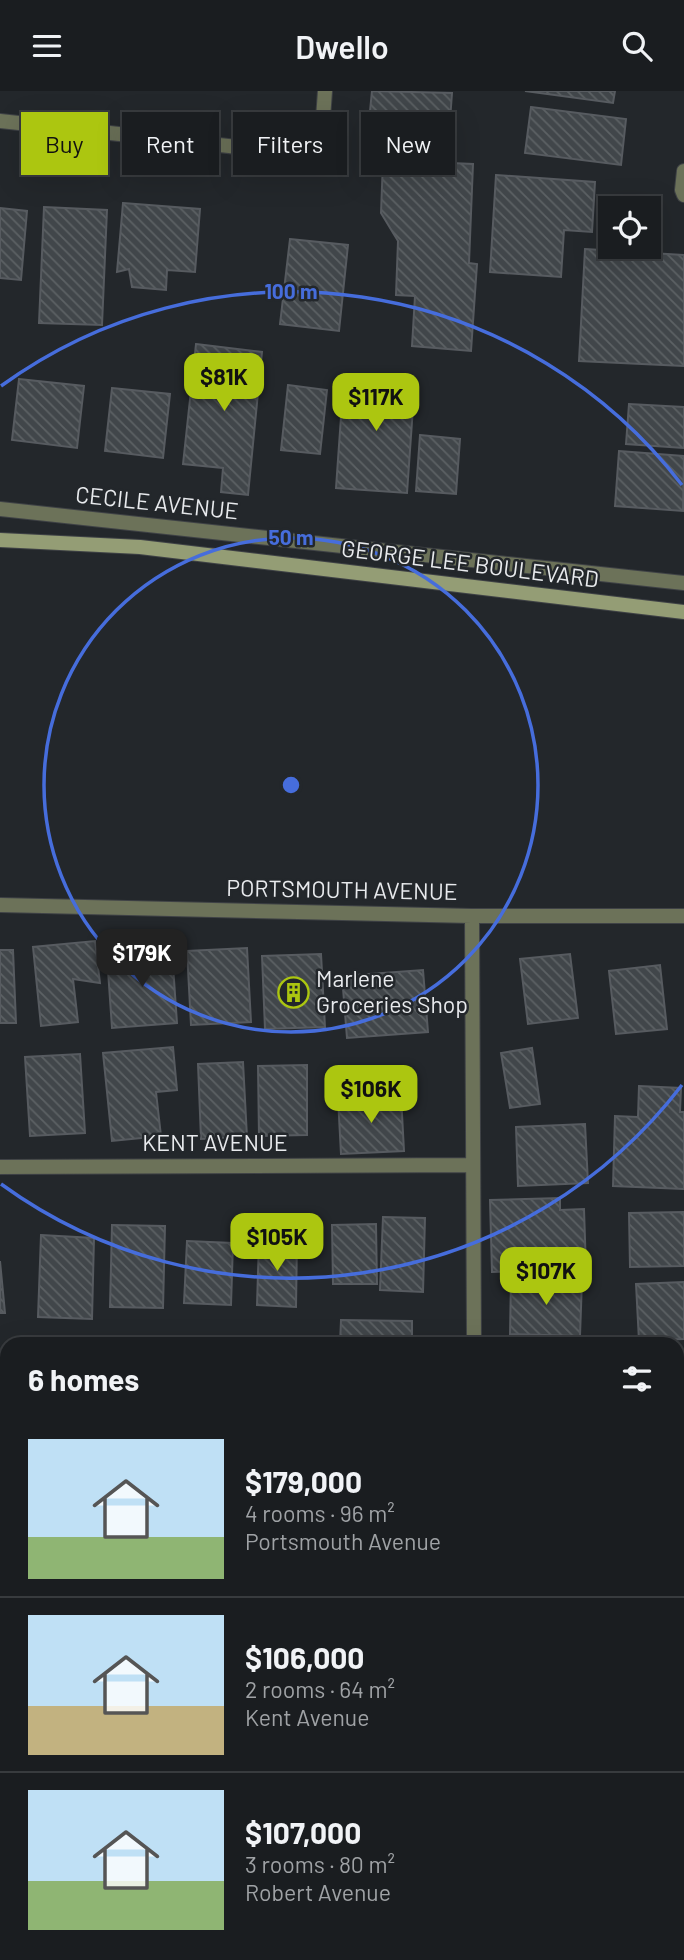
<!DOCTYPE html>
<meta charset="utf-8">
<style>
body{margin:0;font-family:Barlow,sans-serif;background:#232629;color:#f1f3f6;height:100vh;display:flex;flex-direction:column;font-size:26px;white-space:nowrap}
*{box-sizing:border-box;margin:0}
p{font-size:23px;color:#9fa2a5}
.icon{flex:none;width:38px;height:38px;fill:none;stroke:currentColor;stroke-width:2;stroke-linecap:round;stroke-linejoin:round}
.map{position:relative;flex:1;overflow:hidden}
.panel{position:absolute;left:0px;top:1246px;width:684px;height:623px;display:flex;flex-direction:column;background:#1a1d20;border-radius:21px 21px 0 0;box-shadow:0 7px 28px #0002,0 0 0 2px #383b3e}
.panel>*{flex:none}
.guide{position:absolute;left:21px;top:21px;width:642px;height:63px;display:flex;gap:14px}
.fabs{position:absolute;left:598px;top:105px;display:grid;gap:14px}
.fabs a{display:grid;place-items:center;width:63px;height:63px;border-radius:0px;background:#1a1d20;box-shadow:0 7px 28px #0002,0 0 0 2px #383b3e;font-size:35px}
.price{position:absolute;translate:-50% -60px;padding:0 16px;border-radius:14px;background:#acc610;color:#111;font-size:23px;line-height:46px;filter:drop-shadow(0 2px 4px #0008)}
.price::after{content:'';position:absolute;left:50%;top:42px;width:21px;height:16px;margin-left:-10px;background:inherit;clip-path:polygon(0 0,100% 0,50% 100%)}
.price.selected{background:#222;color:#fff}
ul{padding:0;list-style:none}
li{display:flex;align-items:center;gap:21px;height:175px;padding:0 28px}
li+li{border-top:2px solid #383b3e}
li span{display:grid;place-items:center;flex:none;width:196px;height:140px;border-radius:0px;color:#555}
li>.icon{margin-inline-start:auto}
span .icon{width:84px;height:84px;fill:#fffc;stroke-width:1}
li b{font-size:30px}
h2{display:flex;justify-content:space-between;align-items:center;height:84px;padding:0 28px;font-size:30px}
.pill{padding:0 24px;border-radius:0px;background:#1a1d20;box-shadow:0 7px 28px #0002,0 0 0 2px #383b3e;font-size:24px;line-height:63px}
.pill.selected{background:#acc610;color:#111}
header{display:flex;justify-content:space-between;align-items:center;height:91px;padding:0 28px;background:#1a1d20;font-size:32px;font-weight:600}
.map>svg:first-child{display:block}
</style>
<header><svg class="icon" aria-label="menu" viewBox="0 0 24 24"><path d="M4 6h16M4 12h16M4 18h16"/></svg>Dwello<svg class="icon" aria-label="search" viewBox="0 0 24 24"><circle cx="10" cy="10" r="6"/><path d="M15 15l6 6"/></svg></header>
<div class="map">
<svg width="684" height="1869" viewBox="0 0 684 1869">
<defs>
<pattern id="building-back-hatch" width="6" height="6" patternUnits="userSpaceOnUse" patternTransform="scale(1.75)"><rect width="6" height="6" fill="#41464a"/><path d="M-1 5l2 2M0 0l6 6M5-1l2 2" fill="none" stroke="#5c6164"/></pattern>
</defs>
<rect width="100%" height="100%" fill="#23272b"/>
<!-- building -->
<path fill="url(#building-back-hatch)" stroke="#575b60" stroke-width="2" d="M372,0l80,2 -4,55 -81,-7z
M525,0h90l-2,12z
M531,16l95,12 -5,46 -96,-12z
M383,69l90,4 -4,99 8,1 -6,87 -59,-5 3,-50 -19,-1 2,-54 -17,-28z
M496,84l99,7 -3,50 -28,-2 -3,47 -71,-5z
M123,112l77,6 -5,63 -28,-2 -1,20 -34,-3 -3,-18 -12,3z
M44,116l63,3 -5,115 -63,-2z
M0,117l27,3 -6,69 -21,-2z
M290,148l58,6 -9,86 -59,-7z
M585,158l99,6v111l-105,-5z
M196,253l66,8 -14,143 -27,-3 2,-24 -40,-4z
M344,283l71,5 -8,114 -71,-5z
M19,288l65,7 -7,62 -65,-8z
M288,294l39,5 -7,64 -39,-4z
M112,297l58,6 -7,64 -58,-7z
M629,313l55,3v41l-58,-4z
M420,344l40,4 -4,55 -40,-3z
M619,360l65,5 -1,55 -68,-5z
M95,850l5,42 -27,-4 5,43 -37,4 -8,-79z
M247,857l4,74 -60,3 -4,-74z
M0,859h13l3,73h-16z
M172,860l5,72 -65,5 -5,-72z
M321,863l4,73 -60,2 -3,-73z
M570,863l8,64 -50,6 -8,-65z
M660,874l7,64 -51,5 -7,-63z
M423,879l5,62 -81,6 -5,-62z
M173,956l4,43 -21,2 5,44 -49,5 -9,-88z
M532,957l8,56 -30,4 -9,-55z
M80,963l5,79 -55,3 -5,-79z
M243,971l4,75 -46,2 -3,-75z
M307,974v70l-48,1 -1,-70z
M639,995l42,2 -1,24h4v77l-71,-3 2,-70 23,1z
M401,1004l3,56 -63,3 -3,-56z
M585,1033l3,59 -70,3 -2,-59z
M560,1107v12l24,-1 2,60 -94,3 -2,-72z
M684,1121v54l-54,1 -1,-54z
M383,1126l42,1 -2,74 -43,-2z
M376,1133l1,60h-44l-1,-59z
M112,1134l53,1 -2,82 -53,-1z
M41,1144l53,3 -2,81 -54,-2z
M259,1149l38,1 -1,66 -39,-2z
M187,1150l46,2 -2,62 -47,-2z
M0,1170l5,52h-5z
M511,1187l71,2 -2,56 -70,-2z
M684,1191v57l-45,2 -3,-57z
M341,1229l71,1v23h-72z
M677,1260h7v73h-7z
M0,1272l7,1v58l-7,-1z
M7,1423v60h-7v-59z
M677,1432h7v70h-7z
M684,1555v63h-7v-62z
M679,1745h5v50h-6z
M79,1862h61v7h-61z
M181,1862h50v7h-51z
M348,1862h48v7h-48z
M425,1862h64v7h-64z
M600,1862h57v7h-57z"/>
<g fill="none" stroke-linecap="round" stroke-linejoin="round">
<defs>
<path id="street" d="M0,30l310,34 6,-3 5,-6 4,-55
M684,80l-2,19 2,5
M0,418l684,74
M0,814l472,11h212
M472,825l2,428
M0,1076l473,-2
M0,1373h7
M677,1373h7
M677,1678l7,1
M566,1862v7
M48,1869v-7
M309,1869l1,-7"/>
<path id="secondary" d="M0,449l140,7 544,65"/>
</defs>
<!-- street casing -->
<use href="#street" stroke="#3f4246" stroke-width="16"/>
<!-- secondary casing -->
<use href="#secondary" stroke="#3f4246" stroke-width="16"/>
<!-- street -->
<use href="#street" stroke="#6c7259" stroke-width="14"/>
<!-- secondary -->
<use href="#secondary" stroke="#949d75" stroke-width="14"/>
</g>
<!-- distance rings -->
<g fill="none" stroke="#466ddc" stroke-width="3.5">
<circle cx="291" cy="694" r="247"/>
<path d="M682 994A493 493 0 0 1 1 1093M1 295A493 493 0 0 1 682 394"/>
</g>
<!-- icons -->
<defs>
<symbol id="building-ring" viewBox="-11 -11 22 22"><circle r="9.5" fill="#23272b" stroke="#acc610" stroke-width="1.5"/><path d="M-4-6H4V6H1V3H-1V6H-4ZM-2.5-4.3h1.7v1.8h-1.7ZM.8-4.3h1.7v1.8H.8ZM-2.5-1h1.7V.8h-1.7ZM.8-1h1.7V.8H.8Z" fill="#acc610"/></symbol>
</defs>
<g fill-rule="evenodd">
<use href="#building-ring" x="276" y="884" width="35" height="35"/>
</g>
<g text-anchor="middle" stroke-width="5" stroke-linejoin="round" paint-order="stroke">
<!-- street labels -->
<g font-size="23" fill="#e8eaed" stroke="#23272b">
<text transform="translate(157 412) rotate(6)" y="8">CECILE AVENUE</text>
<text transform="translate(470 473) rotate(7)" y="8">GEORGE LEE BOULEVARD</text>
<text transform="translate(342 799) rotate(1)" y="8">PORTSMOUTH AVENUE</text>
<text x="215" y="1060">KENT AVENUE</text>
</g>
<!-- poi labels -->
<g font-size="23" fill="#e8eaed" stroke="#23272b" text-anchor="start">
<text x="316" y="896">Marlene<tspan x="316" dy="26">Groceries Shop</tspan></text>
</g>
</g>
<circle cx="291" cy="694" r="10" fill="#466ddc" stroke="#23272b" stroke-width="3.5"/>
<g font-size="21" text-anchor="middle" font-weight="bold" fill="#466ddc" stroke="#23272b" stroke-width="5" stroke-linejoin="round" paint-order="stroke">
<text x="291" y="208">100 m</text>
<text x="291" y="454">50 m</text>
</g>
</svg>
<div class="fabs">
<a><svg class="icon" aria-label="locate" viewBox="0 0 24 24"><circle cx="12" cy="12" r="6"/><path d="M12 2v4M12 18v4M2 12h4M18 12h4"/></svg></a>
</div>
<b class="price" style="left:224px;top:322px">$81K</b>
<b class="price" style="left:376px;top:342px">$117K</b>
<b class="price selected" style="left:142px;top:898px">$179K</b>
<b class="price" style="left:371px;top:1034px">$106K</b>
<b class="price" style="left:277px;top:1182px">$105K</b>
<b class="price" style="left:546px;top:1216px">$107K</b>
<div class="guide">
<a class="pill selected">Buy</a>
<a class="pill">Rent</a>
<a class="pill">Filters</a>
<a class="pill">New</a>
</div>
<section class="panel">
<h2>6 homes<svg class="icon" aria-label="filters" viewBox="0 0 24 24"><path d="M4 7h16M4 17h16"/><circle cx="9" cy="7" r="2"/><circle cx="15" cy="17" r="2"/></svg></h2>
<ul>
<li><span style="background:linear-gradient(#bfe0f5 70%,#8fb573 0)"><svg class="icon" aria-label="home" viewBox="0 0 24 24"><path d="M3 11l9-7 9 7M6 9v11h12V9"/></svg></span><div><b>$179,000</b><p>4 rooms · 96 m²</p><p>Portsmouth Avenue</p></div></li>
<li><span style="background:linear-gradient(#bfe0f5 65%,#c2b280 0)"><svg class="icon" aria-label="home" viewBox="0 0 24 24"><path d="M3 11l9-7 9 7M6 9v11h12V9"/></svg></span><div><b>$106,000</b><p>2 rooms · 64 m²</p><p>Kent Avenue</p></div></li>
<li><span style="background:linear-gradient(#bfe0f5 65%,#8fb573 0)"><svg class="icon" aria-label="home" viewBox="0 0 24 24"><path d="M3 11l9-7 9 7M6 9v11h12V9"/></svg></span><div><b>$107,000</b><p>3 rooms · 80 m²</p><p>Robert Avenue</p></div></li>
</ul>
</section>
</div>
